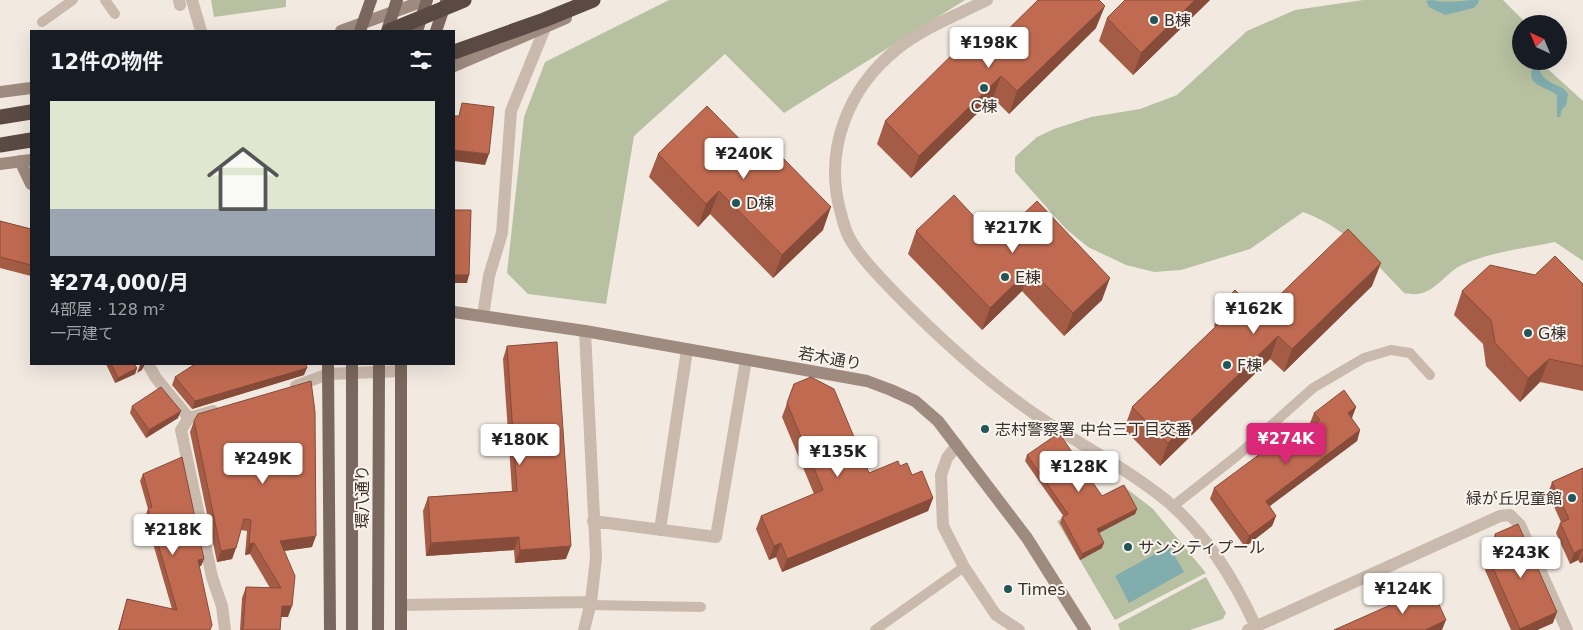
<!DOCTYPE html>
<html lang="ja">
<meta charset="utf-8">
<style>
body{margin:0;font-family:"DejaVu Sans","Noto Sans JP",sans-serif;background:#242831;color:#f1f3f6;height:100vh;display:flex;flex-direction:column;font-size:19px;white-space:nowrap}
*{box-sizing:border-box;margin:0}
p{font-size:16px;color:#9ea1a6}
.icon{flex:none;width:28px;height:28px;fill:none;stroke:currentColor;stroke-width:2;stroke-linecap:round;stroke-linejoin:round}
.map{position:relative;flex:1;overflow:hidden}
.panel{position:absolute;left:30px;top:30px;width:425px;height:335px;display:flex;flex-direction:column;background:#171b24;border-radius:0px;box-shadow:0 5px 20px #0002}
.panel>*{flex:none}
.needle{width:32px;rotate:316deg}
.controls{position:absolute;left:1512px;top:15px;display:grid;gap:10px}
.controls a{display:grid;place-items:center;width:55px;height:55px;border-radius:50%;background:#171b24;box-shadow:0 5px 20px #0002;font-size:25px}
.price{position:absolute;translate:-50% -42px;padding:0 11px;border-radius:5px;background:#fff;color:#222;font-size:16px;line-height:32px;filter:drop-shadow(0 1px 2px #0008)}
.price::after{content:'';position:absolute;left:50%;top:30px;width:15px;height:11px;margin-left:-8px;background:inherit;clip-path:polygon(0 0,100% 0,50% 100%)}
.price.active{background:#db2777;color:#fff}
ul{padding:0;list-style:none}
li{display:grid;align-content:center;gap:10px;height:265px;padding:0 20px}
li+li{border-top:1px solid #363941}
li span{display:grid;place-items:center;height:155px;border-radius:0px;color:#555}
li>.icon{margin-inline-start:auto}
span .icon{width:90px;height:90px;fill:#fffc;stroke-width:1}
li b{font-size:21px}
h2{display:flex;justify-content:space-between;align-items:center;height:60px;padding:0 20px;font-size:21px}
.map>svg:first-child{display:block}
</style>
<div class="map">
<svg width="1583" height="630" viewBox="0 0 1583 630">
<rect width="100%" height="100%" fill="#f2eae1"/>
<!-- green -->
<path fill="#b7c1a1" d="M211,0h75v7l-72,10z
M669,0h296l-181,113 -59,-59 -91,82 -28,168 -78,-10 -21,-21 17,-156 21,-55z
M1363,0h140l20,20 -2,41h18l44,40v160l-28,-19c-30,6 -63,10 -91,22 -23,10 -30,36 -60,29 -31,-32 -58,-66 -101,-81l-53,37 -69,21 -27,2 -28,-7 -38,-18 -22,-18 -51,-57v-15l22,-20 17,-8 37,-12 49,-8 37,-14 70,-64 48,-21z
M1122,485l31,24 53,64 -91,47 -58,-99z
M1206,577l20,36 -3,6 -33,11h-70l-2,-6z"/>
<!-- water -->
<path fill="#81adae" d="M1432,0c15,4 31,0 46,0l1,2 -5,6 -29,7 -16,-8 -3,-6z
M1534,65c7,3 6,11 13,15 8,6 15,5 21,14l-2,12 -4,3 -2,8h-3v-22c-10,-9 -34,-9 -23,-30z
M1169,546l15,26 -55,31 -14,-27z"/>
<g fill="none" stroke-linecap="round" stroke-linejoin="round">
<!-- lane -->
<path stroke="#cabaad" stroke-width="10" d="M105,0l10,14
M42,22l31,-22
M1172,507l66,-52 75,-67 51,-30 27,-8 19,3 20,22
M590,605l111,2
M875,630l89,-63"/>
<!-- street -->
<path stroke="#cabaad" stroke-width="12" d="M179,0l1,5
M192,0l9,31
M987,0c-30,15 -64,28 -90,49 -49,39 -73,101 -57,161 3,12 6,24 13,34 11,18 28,34 43,50 46,47 97,93 152,129 40,26 82,48 119,78 40,34 67,78 89,126
M483,316l6,-40 13,-43 9,-122 34,-83
M148,364l8,14 33,40 24,-7
M296,386l32,-12 73,-3
M189,418l-8,12 31,147 10,29 3,24
M957,445l-10,13 -6,17 2,51 21,41 32,48 23,15
M593,521l123,16 30,-177
M660,530l27,-180
M401,605l190,-3
M584,630l7,-28 5,-44 -11,-227
M1248,630l252,-114 10,-1 10,10 47,105"/>
<!-- secondary -->
<path stroke="#9e8a7e" stroke-width="12" d="M341,31l85,-31
M454,66l112,-48
M0,92l31,-4
M20,161l11,23
M0,164l31,-4
M454,312l131,19 282,50 24,9 24,11 23,20 89,117 58,92"/>
<!-- primary -->
<path stroke="#7a675d" stroke-width="12" d="M360,31l11,-31
M417,31l10,-31
M436,31l10,-29
M328,364l2,266
M401,630v-266"/>
<!-- highway -->
<path stroke="#5a4a43" stroke-width="15" d="M454,52l90,-32 49,-20
M0,117l31,-5
M0,145l31,-5"/>
<!-- primary-bridge -->
<path stroke="#7a675d" stroke-width="12" d="M387,31l10,-31
M352,364v266
M378,630l1,-266"/>
<!-- highway-bridge -->
<path stroke="#5a4a43" stroke-width="15" d="M389,31l75,-31"/>
</g>
<!-- wall -->
<path fill="#a55c46" d="M1125,0h85l-77,75 -34,-34 8,-23z
M1096,28l-87,86 -16,-16 -82,80 -34,-34 8,-23 96,-65z
M658,154l165,76 -50,48 -63,-64 -12,13 -49,-50z
M0,221l31,8v47l-31,-8z
M916,231l80,9 106,60 -38,36 -42,-45 -40,39 -74,-76z
M1535,275l48,9v107l-43,-9 -20,20 -34,-36 -3,-22 -29,-29 8,-24z
M1372,286l-88,86 -14,-13 -110,107 -36,-37 8,-22 83,-80 -1,-1 8,-23 37,12z
M507,346l59,213 -51,4 -1,-13 -88,6 -3,-45 5,-14 84,-6 -9,-132z
M106,364h28l3,4 -2,6 -20,9z
M304,375l-112,34 -20,-24 3,-8z
M794,384l75,89 31,-7 12,9 21,23 -5,13 -146,61 -6,-15 -7,3 -13,-31 5,-13 53,-22 -32,-77z
M132,406l46,12 -32,20 -16,-25z
M1356,407l-5,11 9,12 -3,11 -88,65 7,10 -4,10 -27,21 -35,-48 4,-11 59,-33 39,-29 -2,-3 4,-10z
M194,421l118,126 -28,4 4,66h-7l-1,13h-40l2,-32 4,-11 24,1 -20,-34 -5,1 2,-24 -6,-1 -9,29 -15,3 -27,-130z
M1027,455l75,41 35,13 -2,5 -36,19 3,15 -22,12 -20,-37 2,-6h2l-39,-56z
M1583,468v94l-3,1 -2,-3 -8,4 -14,-31 4,-10 1,-1 -13,-29 4,-11z
M143,474l61,85 -3,7h-2l11,64h-92l9,-31 45,10 -27,-93 3,-7 -8,-28z
M1495,534l58,89 -16,7h-26l-26,-60 4,-11 7,-3 -5,-11z"/>
<!-- shaded-wall -->
<path fill="#864b39" d="M1195,0h15l-77,75 8,-22z
M1105,6l-9,22 -87,86 8,-23z
M1001,76l-8,22 -82,80 8,-22z
M454,150l35,4 -4,11 -31,-4z
M719,191l-9,23 -12,13 8,-23z
M831,207l-8,23 -50,48 9,-23z
M1381,263l-9,23 -88,86 8,-23z
M1030,269l-8,22 -40,39 8,-22z
M454,275h15l-2,8h-13z
M1110,278l-8,22 -38,36 9,-23z
M1278,336l-8,23 -110,107 8,-23z
M1549,359l-9,23 -20,20 8,-24z
M143,364h2l-3,6 -5,3 3,-8z
M137,368l-2,6 -20,9 3,-5z
M307,368l-3,7 -112,34 3,-8z
M1356,407l-4,11 -8,6 4,-11z
M181,411l-3,7 -32,20 3,-8z
M1360,430l-3,11 -95,71 4,-11z
M933,498l-5,13 -146,61 5,-13z
M1137,509l-2,5 -40,21 2,-6z
M1276,516l-4,10 -27,21 4,-11z
M316,536l-4,11 -36,5 4,-11z
M519,537l-5,13 -88,6 5,-13z
M254,543l-4,11 -5,1 4,-11z
M781,543l-5,14 -7,3 5,-14z
M1104,543l-2,5 -22,12 2,-6z
M571,546l-5,13 -51,4 5,-13z
M236,548l-4,11 -15,3 4,-11z
M1582,549l-4,11 -8,4 4,-11z
M1583,554v8l-3,1z
M204,559l-3,7 -6,1 3,-7z
M282,606h10l-4,11h-10z
M1557,612l-4,11 -16,7h-18l1,-1z
M1446,620l-4,10h-17z"/>
<!-- building -->
<path fill="#c06b51" stroke="#864b39" d="M1038,0h61l6,6 -88,85 -16,-15 -82,80 -34,-35 81,-80 15,15z
M1125,0h70l-54,53 -34,-35z
M462,103l32,4 -5,47 -35,-4v-34h5z
M707,106l62,63 13,-12 49,50 -49,48 -63,-64 -13,13 -48,-50z
M954,195l42,45 41,-39 73,77 -37,35 -43,-44 -40,39 -74,-77z
M454,210h17l-2,65h-15z
M0,221l31,8v36l-31,-8z
M1348,229l33,34 -89,86 -14,-13 -110,107 -36,-36 99,-95 -9,-9 13,-13 24,25z
M1555,256l28,28v82l-34,-7 -21,19 -33,-35 -4,-23 -29,-29 28,-26 45,10z
M557,342l14,204 -51,4 -1,-13 -88,6 -3,-46 89,-6 -10,-145z
M111,364h23l3,4 -19,10z
M195,364h111l1,4 -112,33 -20,-24z
M811,377l23,12 35,84 29,-12 2,5 7,-3 5,12 10,-4 11,27 -146,61 -6,-16 -7,3 -13,-30 62,-26 -36,-87 7,-19z
M311,381l4,31 1,124 -36,5 15,35 -3,30h-10l-2,24h-37l3,-43 35,1 -27,-45 -5,1 2,-24 -7,-1 -8,29 -15,3 -27,-130 4,-7z
M161,387l20,24 -32,19 -17,-24z
M1344,390l12,17 -8,6 12,17 -94,71 10,15 -27,20 -35,-48 54,-40 5,7 47,-35 -6,-7z
M1059,433l43,63 22,-11 13,24 -40,20 7,14 -22,11 -20,-37 6,-3 -41,-59z
M182,457l22,102 -6,1 14,65 -2,5h-91l8,-31 50,11 -29,-101 4,-2 -9,-33z
M1583,468v83l-1,-2 -8,4 -14,-30 9,-4 -17,-37z
M1518,524l39,88 -37,17 -31,-70 14,-6 -8,-19z
M1431,587l15,33 -21,10h-91z"/>
<!-- markers -->
<g fill="#225659" stroke="#faf4ee" stroke-width="2">
<circle cx="1154" cy="20" r="5"/>
<circle cx="984" cy="88" r="5"/>
<circle cx="736" cy="203" r="5"/>
<circle cx="1005" cy="277" r="5"/>
<circle cx="1528" cy="333" r="5"/>
<circle cx="1227" cy="365" r="5"/>
<circle cx="985" cy="429" r="5"/>
<circle cx="1572" cy="498" r="5"/>
<circle cx="1128" cy="547" r="5"/>
<circle cx="1008" cy="589" r="5"/>
</g>
<g text-anchor="middle" stroke-width="4" stroke-linejoin="round" paint-order="stroke">
<!-- poi labels -->
<g font-size="16" fill="#39302b" stroke="#faf4ee" text-anchor="start">
<text x="1164" y="26">B棟</text>
<text x="984" y="112" text-anchor="middle">C棟</text>
<text x="746" y="209">D棟</text>
<text x="1015" y="283">E棟</text>
<text x="1538" y="339">G棟</text>
<text x="1237" y="371">F棟</text>
<text x="995" y="435">志村警察署 中台三丁目交番</text>
<text x="1562" y="504" text-anchor="end">緑が丘児童館</text>
<text x="1138" y="553">サンシティプール</text>
<text x="1018" y="595">Times</text>
</g>
<!-- street labels -->
<g font-size="16" fill="#39302b" stroke="#faf4ee">
<text transform="translate(830 358) rotate(10)" y="6">若木通り</text>
<text transform="translate(362 497) rotate(-90)" y="6">環八通り</text>
</g>
</g>
</svg>
<div class="controls">
<a><svg class="needle" viewBox="-14 -14 28 28"><path d="M0-13l5 13h-10z" fill="#e53935"/><path d="M0 13l5-13h-10z" fill="#9ea1a6"/></svg></a>
</div>
<b class="price" style="left:989px;top:69px">¥198K</b>
<b class="price" style="left:744px;top:180px">¥240K</b>
<b class="price" style="left:1013px;top:254px">¥217K</b>
<b class="price" style="left:1254px;top:335px">¥162K</b>
<b class="price active" style="left:1286px;top:465px">¥274K</b>
<b class="price" style="left:520px;top:466px">¥180K</b>
<b class="price" style="left:838px;top:478px">¥135K</b>
<b class="price" style="left:263px;top:485px">¥249K</b>
<b class="price" style="left:1079px;top:493px">¥128K</b>
<b class="price" style="left:173px;top:556px">¥218K</b>
<b class="price" style="left:1521px;top:579px">¥243K</b>
<b class="price" style="left:1403px;top:615px">¥124K</b>
<section class="panel">
<h2>12件の物件<svg class="icon" aria-label="filters" viewBox="0 0 24 24"><path d="M4 7h16M4 17h16"/><circle cx="9" cy="7" r="2"/><circle cx="15" cy="17" r="2"/></svg></h2>
<ul>
<li><span style="background:linear-gradient(#dfe7d0 70%,#9aa5b1 0)"><svg class="icon" aria-label="home" viewBox="0 0 24 24"><path d="M3 11l9-7 9 7M6 9v11h12V9"/></svg></span><div><b>¥274,000/月</b><p>4部屋 · 128 m²</p><p>一戸建て</p></div></li>
</ul>
</section>
</div>
